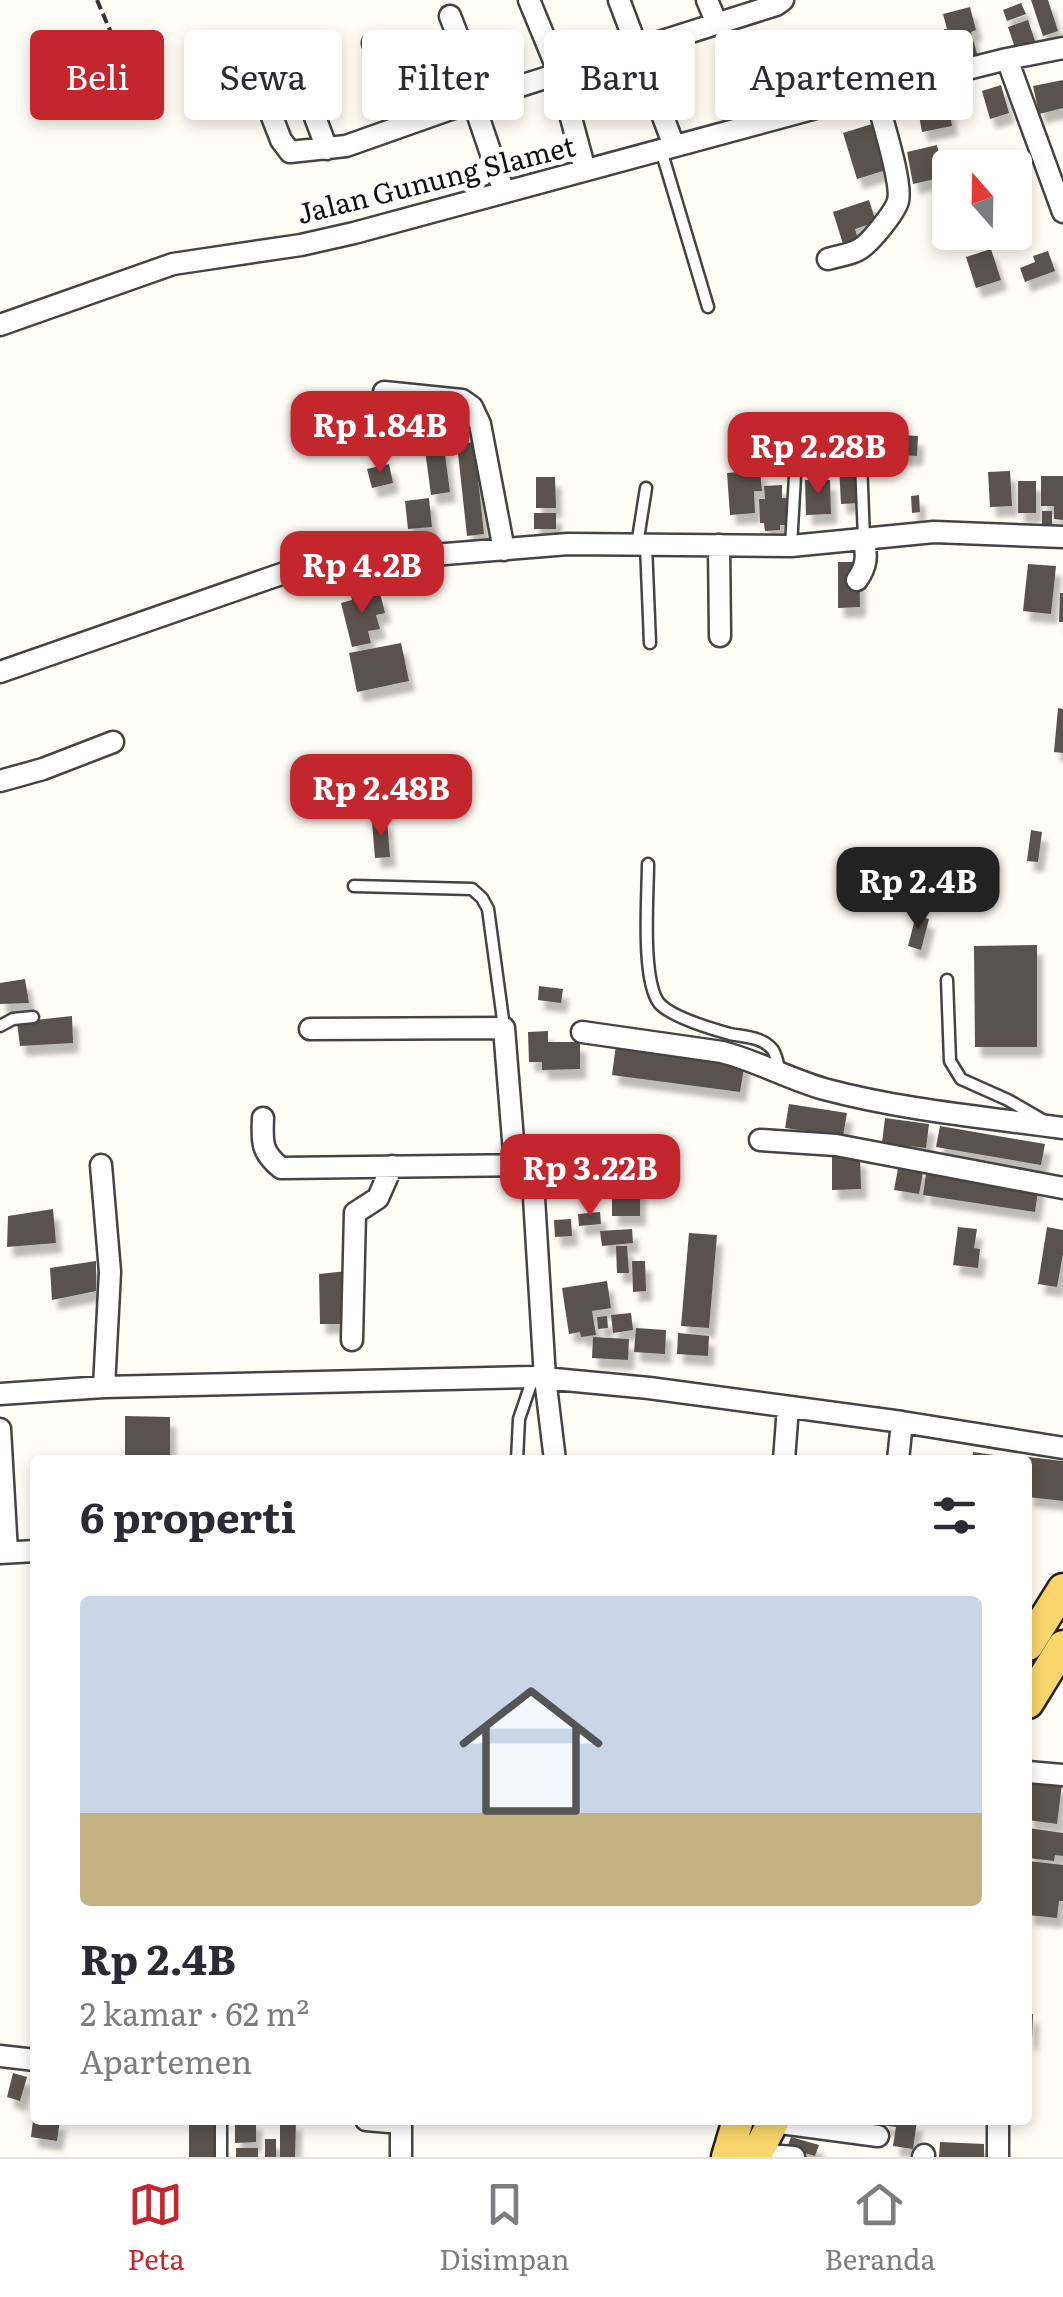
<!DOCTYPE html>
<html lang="id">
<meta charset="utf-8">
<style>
body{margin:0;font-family:Literata,serif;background:#f7f7f7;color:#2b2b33;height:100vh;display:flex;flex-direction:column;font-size:38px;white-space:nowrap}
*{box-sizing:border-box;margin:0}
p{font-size:32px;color:#7c7c81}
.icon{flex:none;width:55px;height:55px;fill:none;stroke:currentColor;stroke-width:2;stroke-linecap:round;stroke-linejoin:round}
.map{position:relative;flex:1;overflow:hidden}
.details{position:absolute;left:30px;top:1455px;width:1002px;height:670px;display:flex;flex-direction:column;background:#fff;border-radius:10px;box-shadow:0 5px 15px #0003}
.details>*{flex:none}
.hud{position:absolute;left:30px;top:30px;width:1005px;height:90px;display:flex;gap:20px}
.needle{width:65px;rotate:340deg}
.controls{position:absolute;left:932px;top:150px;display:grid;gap:20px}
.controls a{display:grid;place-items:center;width:100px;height:100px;border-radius:10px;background:#fff;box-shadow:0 5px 15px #0003;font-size:50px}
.price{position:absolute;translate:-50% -85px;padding:0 22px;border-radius:20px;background:#c4262e;color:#fff;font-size:32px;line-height:65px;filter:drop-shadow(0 2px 5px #0008)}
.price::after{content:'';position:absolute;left:50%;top:60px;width:30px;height:22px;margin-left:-15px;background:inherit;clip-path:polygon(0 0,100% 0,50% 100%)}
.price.active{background:#222;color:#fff}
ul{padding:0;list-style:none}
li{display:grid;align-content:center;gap:20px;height:530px;padding:0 50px}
li span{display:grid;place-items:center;height:310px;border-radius:10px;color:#555}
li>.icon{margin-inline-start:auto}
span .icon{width:180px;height:180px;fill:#fffc;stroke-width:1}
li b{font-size:42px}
h2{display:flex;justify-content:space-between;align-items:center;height:120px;padding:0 50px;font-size:42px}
.tag{padding:0 35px;border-radius:10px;background:#fff;box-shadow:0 5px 15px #0003;font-size:35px;line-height:90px}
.tag.active{background:#c4262e;color:#fff}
.tab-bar{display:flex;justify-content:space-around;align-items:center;height:140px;border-top:2px solid #e1e1e2;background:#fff;font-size:28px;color:#7c7c81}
.tab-bar a{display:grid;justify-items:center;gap:5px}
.tab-bar .active{color:#c4262e}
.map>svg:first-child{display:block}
</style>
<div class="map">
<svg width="1063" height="2157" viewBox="0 0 1063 2157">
<defs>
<filter id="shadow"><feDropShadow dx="6" dy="10" stdDeviation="2.5" flood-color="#0004"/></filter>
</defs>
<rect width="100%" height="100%" fill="#fffdf5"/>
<!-- building -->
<path fill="#5a524d" filter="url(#shadow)" d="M1031,0h17l10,31 -15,5z
M1021,3l5,11 -19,7 -4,-11z
M970,7l6,23 -5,2 7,25 -25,7 -9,-35h3l-4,-15z
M1028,20l8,24 -20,7 -8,-24z
M909,30l4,17 -8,1 3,12 -13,3 3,9 -20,4 -8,-37z
M921,53l3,13 -8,2 -4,-13z
M1063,80v28l-24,6 -6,-28z
M1001,85l8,28 -19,6 -8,-28z
M946,93l6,33 -30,6 -6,-33z
M872,124l14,46 -29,9 -14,-46z
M937,145l7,32 -31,7 -6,-32z
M869,200l7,22 -21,7 3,10 -15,5 -10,-32z
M991,249l10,31 -25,8 -10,-31z
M1048,251l7,20 -30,11 -5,-14 15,-6 -2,-6z
M883,434l35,2 -1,20 -36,-2z
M474,442l10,92 -17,2 -10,-92z
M838,446h18l3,57 -18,1z
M444,447l6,45 -19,3 -6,-45z
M389,464l4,19 -21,5 -5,-19z
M760,470l2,21h-8l1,22 -25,2 -3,-42z
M1010,471l2,35 -22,1 -2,-35z
M1041,476h22v44l-9,-1v-13h-13z
M536,477h19l1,31h-20z
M805,480h25l1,34 -25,1z
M1018,481h18v32h-18z
M782,485v13h6l1,27h-9v5l-15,1 -1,-8h-4l-1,-24h6l-1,-13z
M919,495l1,17 -8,1 -1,-17z
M429,498l3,29 -24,2 -3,-28z
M1042,511h10v16h-10z
M534,513h22v16h-22z
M838,562h21l1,45 -22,1z
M1028,564l28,2 -5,48 -28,-3z
M367,590l1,6 12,-3 5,20 -9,2 4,14 -12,2 3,12 -19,4 -11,-44 11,-3 -1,-6z
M1060,593h3v29h-4z
M401,643l8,38 -52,11 -8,-39z
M1058,708l5,1v44l-9,-1z
M387,820l3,37 -15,1 -3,-36z
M1031,830l11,2 -4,30 -11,-1z
M916,915l13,4 -8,31 -13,-4z
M1037,945v102h-62l-1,-101z
M25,979l4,24 -29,1v-21z
M539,986l24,3 -2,14 -23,-3z
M72,1016l1,27 -53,3 -3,-24z
M548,1031v11h32v27l-38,1v-8h-13l-1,-30z
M616,1045l129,17 -5,30 -128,-17z
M789,1104l58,9 -4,23 -58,-8z
M885,1118l44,6 -3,24 -44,-5z
M940,1126l105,18 -4,21 -105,-18z
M832,1157h28l1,32 -29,1z
M899,1163l25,4 -5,27 -25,-4z
M927,1167l112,17 -4,28 -112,-17z
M612,1171h28v45h-28z
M53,1209l3,34 -49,4 1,-31z
M600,1212l1,12 -22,2 -1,-12z
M571,1219l1,17 -17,1 -1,-17z
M958,1227l19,2 -3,19 6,1 -2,19 -25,-3z
M1047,1227l16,3v24l-6,33 -19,-3z
M632,1229l1,14 -31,3 -2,-15z
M689,1233l28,2 -8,93 -28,-2z
M616,1246h11l2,27h-12z
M96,1261v30l-44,9 -2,-32z
M632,1261h13l1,30 -13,1z
M347,1271v53h-27l-1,-50z
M607,1281l4,27 -19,3 4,24 -15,2 -1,-5 -11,2 -7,-46z
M631,1313l2,17 -20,3 -2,-18z
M607,1316l1,12 -10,1 -1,-12z
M636,1328l30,2 -1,24 -31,-2z
M678,1333l31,3 -1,20 -31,-2z
M593,1337l36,2 -1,21 -36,-2z
M125,1416l45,1v43h-45z
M973,1452l43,6 -1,2h-43z
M1020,1456l43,5v40l-35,-4v-37h-9z
M1028,1780l34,4 -5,40 -29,-4z
M1028,1828l35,5v23l-8,-1 -1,6 -26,-3z
M1028,1861l35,4v36h-4l-2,17 -29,-3z
M1028,2014h5l-1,26h-4z
M13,2073l14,4 -7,24 -13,-4z
M33,2120h27l-3,21 -26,-4z
M189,2120h29v37h-29z
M235,2120h21v22l-21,1z
M280,2120h16l-1,37h-15z
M860,2120l57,1 -4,28 -20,-3 3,-19 -37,-5z
M791,2137l28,8 -4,11 -28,-8z
M265,2139h11v18h-11z
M940,2142l44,2v13h-45z
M236,2148h22v9h-22z"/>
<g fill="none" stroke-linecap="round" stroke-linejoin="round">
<defs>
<path id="service" d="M837,47l16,51
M661,150l47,157
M861,461l3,78
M637,545l9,-57
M646,545l4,98
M791,546l4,-70
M648,864c0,31 -7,115 11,139 12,14 53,26 71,31 15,3 33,3 43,16 4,7 5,15 7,22
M354,886l118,3 10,9 6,11 16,118
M947,980l3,81 11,18 47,21 33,19
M0,1026l13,-7 20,-2
M517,1460l2,-41 14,-41
M221,2157v-37"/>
<path id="minor" d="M529,0l30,73 26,97
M619,0l55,146
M707,0l10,24
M450,16l32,82
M373,43l33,82
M1007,59l56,153
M298,72l29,77
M473,101l31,91
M269,109l12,31 9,12 56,-6 136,-48 294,-93 7,-5
M828,259c9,-3 21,-4 30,-9 11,-5 37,-38 40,-49 5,-19 -18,-87 -23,-109
M0,325l173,-61 128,-19 53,-12 521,-141 132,-33 56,-11
M384,392l78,8 10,7 8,17 24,126
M719,545l1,91
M857,580c10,-14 10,-24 7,-41
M0,672l267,-93 32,-11 23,-4 246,-20 223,2 143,-14 129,5
M0,781l43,-12 70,-27
M310,1029l194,-1 11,137
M582,1032l140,20c35,9 67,27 102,37 78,21 159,28 239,39
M263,1118c-1,24 -2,34 18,50l246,-3
M760,1140l76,5 227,43
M101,1165l9,107 -6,115
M352,1340l3,-127 23,-15 14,-32
M0,1394l104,-7 429,-10 116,11 253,34 161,26
M0,1429l7,123
M555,1460l-10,-82 -13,-213 2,-10 5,-2 122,16
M784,1460l4,-53
M898,1460l4,-38
M0,1553l35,-2
M1028,1772l35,3
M0,2056l35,4
M366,2120l23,2 9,-2
M401,2120v37
M998,2120v37
M773,2122l105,14
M756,2154l38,3
M923,2157l1,-2"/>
<path id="primary" d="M1028,1645l35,-56
M1028,1703l35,-57
M727,2157l11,-37
M755,2157l19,-37"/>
</defs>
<!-- service casing -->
<use href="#service" stroke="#444" stroke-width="15"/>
<!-- minor casing -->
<use href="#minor" stroke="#444" stroke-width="25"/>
<!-- primary casing -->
<use href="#primary" stroke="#222" stroke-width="35"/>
<!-- path -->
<path stroke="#333" stroke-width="4" stroke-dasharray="10 5" stroke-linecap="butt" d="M97,0l15,35"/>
<!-- service -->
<use href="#service" stroke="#fff" stroke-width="10"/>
<!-- minor -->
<use href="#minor" stroke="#fff" stroke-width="20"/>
<!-- primary -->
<use href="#primary" stroke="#f9d66b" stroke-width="30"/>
</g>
<g text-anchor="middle" stroke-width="10" stroke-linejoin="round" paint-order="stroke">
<!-- street labels -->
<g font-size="28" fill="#111" stroke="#fff">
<text transform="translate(436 180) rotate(-14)" y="10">Jalan Gunung Slamet</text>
</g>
</g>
</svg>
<div class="controls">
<a><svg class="needle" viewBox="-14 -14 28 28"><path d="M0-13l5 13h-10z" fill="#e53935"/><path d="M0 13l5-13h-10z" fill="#7c7c81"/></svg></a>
</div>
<b class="price" style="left:380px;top:476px">Rp 1.84B</b>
<b class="price" style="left:818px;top:497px">Rp 2.28B</b>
<b class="price" style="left:362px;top:616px">Rp 4.2B</b>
<b class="price" style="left:381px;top:839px">Rp 2.48B</b>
<b class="price active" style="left:918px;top:932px">Rp 2.4B</b>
<b class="price" style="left:590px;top:1219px">Rp 3.22B</b>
<div class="hud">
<a class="tag active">Beli</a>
<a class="tag">Sewa</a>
<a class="tag">Filter</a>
<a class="tag">Baru</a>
<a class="tag">Apartemen</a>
</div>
<section class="details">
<h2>6 properti<svg class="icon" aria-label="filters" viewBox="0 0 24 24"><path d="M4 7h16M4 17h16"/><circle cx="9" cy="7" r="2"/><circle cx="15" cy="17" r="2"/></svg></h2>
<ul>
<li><span style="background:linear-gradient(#c9d6e8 70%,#c2b280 0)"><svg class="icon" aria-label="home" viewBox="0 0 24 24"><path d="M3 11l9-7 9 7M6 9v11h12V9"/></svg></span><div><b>Rp 2.4B</b><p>2 kamar · 62 m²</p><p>Apartemen</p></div></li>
</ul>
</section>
</div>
<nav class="tab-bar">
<a class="active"><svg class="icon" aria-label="map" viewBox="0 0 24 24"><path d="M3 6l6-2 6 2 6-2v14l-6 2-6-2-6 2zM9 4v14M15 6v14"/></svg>Peta</a>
<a><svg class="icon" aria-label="saved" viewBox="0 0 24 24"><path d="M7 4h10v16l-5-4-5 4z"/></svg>Disimpan</a>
<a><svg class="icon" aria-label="home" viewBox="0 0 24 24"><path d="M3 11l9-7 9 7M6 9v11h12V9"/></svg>Beranda</a>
</nav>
